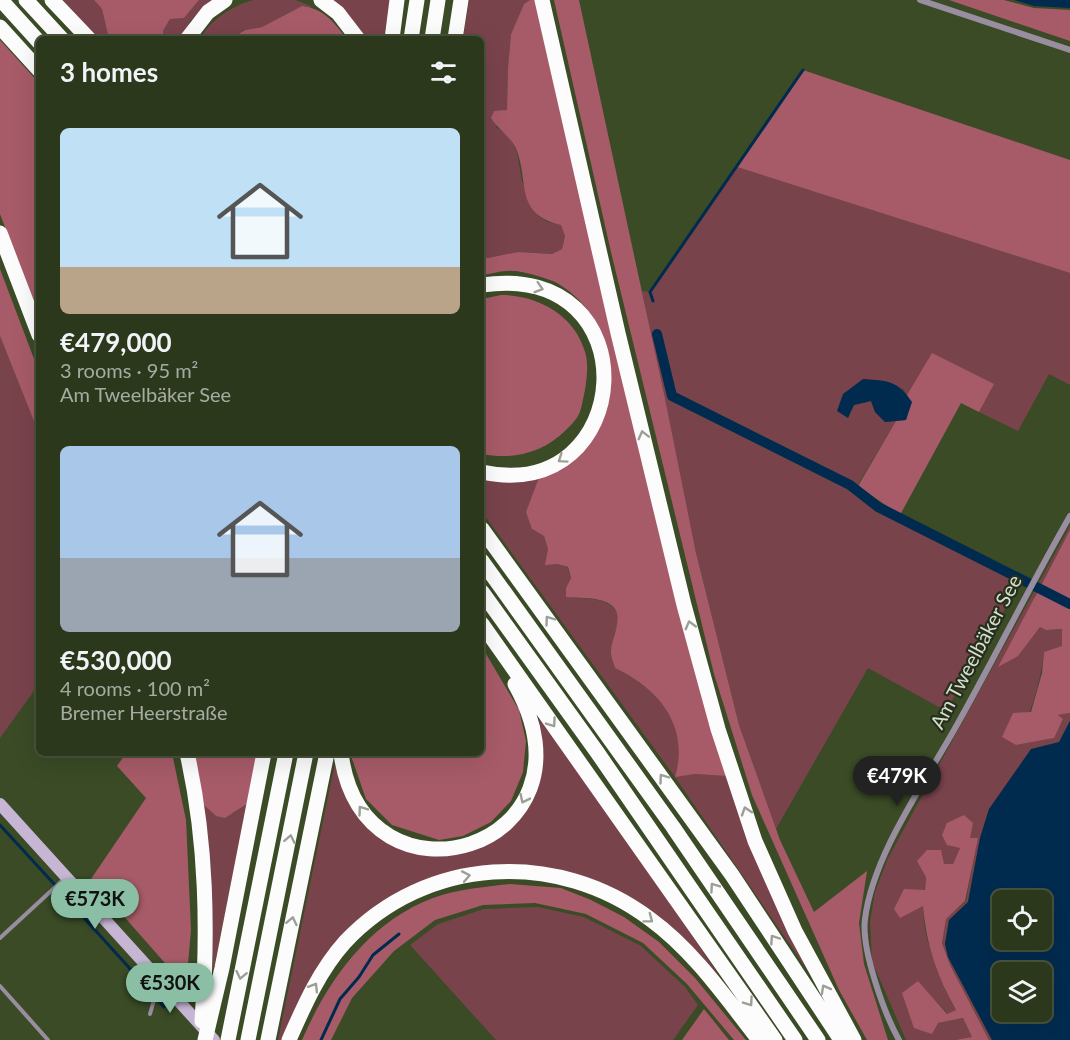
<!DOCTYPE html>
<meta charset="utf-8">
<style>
body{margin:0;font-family:Lato,sans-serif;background:#384329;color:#f1f3f6;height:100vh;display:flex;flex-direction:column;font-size:22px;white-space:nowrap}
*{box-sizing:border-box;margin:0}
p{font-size:20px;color:#a6aca3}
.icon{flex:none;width:33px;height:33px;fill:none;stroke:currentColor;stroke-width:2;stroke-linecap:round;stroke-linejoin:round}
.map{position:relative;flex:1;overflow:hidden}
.details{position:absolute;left:36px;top:36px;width:448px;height:720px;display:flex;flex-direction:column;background:#2c381c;border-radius:9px;box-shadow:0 6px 24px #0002,0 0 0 2px #48523b}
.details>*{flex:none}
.fabs{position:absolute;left:992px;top:890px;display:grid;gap:12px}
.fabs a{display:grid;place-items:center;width:60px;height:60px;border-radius:9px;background:#2c381c;box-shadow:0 6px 24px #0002,0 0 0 2px #48523b;font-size:30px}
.price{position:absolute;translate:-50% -51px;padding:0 14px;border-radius:21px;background:#8abfa5;color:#111;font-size:20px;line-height:39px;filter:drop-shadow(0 2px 3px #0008)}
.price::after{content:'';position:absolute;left:50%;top:36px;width:18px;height:14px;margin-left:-9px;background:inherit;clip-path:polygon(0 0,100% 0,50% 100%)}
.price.active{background:#222;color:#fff}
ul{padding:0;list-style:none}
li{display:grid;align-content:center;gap:12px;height:318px;padding:0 24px}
li span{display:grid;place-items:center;height:186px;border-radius:9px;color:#555}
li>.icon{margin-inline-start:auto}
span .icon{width:108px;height:108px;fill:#fffc;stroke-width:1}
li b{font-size:26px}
h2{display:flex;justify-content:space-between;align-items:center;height:72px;padding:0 24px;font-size:26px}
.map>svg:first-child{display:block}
</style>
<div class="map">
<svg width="1070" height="1040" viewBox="0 0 1070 1040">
<rect width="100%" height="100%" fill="#3a4b26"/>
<!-- green -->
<path fill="#79434c" d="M63,0h31l8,9 7,30h-12z
M199,0h17l-26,21 -9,18h-18v-8l7,-12 14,-1z
M254,0h41l19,7 -12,-1 -40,21 -18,3 -14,9h-30c10,-19 33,-34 54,-39z
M331,0h59l-6,39h-20z
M469,0h61l-6,4 -13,30 -3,34 -1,42 -11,17 13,9 8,16 5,29 16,35 10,6 13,3 4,10 -3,14 -10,5 -34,-2 -36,7v-220h-19z
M737,167l333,106v112l-21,-11 -31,57 -39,-19 14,-27 -61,-31 -25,41 -4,-6 -40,-10 -16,39 7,-13 17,-4 4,11 10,10 11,-1 -42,70 21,19 146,71 -75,130 -78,-43 -92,161 -37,-104 -43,-172 -54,-262 8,1z
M0,336l39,98v250l-39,54z
M540,475l-8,54 12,7 4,13 9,15 10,3 4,11 -5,10 9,10c15,0 46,2 43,24 0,4 -3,9 -4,13 -3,12 -2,22 1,33 44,22 75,57 61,108l19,-2 31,2 20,53 73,158 -144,-210 -193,-265v-35c20,5 37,3 58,-2z
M1070,526v4l-35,65 -17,61 22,-29 6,3 16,-1 1,17 -19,6c-4,34 -14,63 -28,93l37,-7 10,-18 -5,-5 12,-2v8l-11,21 -70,67 -9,29 -12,64 -19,18 -4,24 3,13 44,83h-3l-39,-75 -8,-22 4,-24 20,-18 11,-63 -8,1 -9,9 -7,16h-9l-18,13c-2,17 -4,35 -1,52 4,22 19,62 31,81l-8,4 -31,-33 21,42 25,-5 9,19 -17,3h-49l-34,-79 -2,-39 5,-30 13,-34z
M539,717l99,137 87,131 -119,-99 -45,-16 -45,-5 -29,1 -125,53 -77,121h-7l58,-282c3,20 8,42 23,59 38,44 103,52 148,14 9,-8 19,-17 24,-28 12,-29 12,-56 8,-86z
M247,804l-34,169 -3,-107 -6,-61 12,11 18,-3z
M538,907l46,10 57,29 44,41 13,18 -25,35h-177l-86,-95 28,-21 46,-15z"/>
<!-- forest -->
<path fill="#a75b68" d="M94,0h105l-15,18 -14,1 -7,12v8h-54l-7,-30z
M530,0h6l143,608 47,168 -31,-2 -20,3c15,-51 -16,-88 -60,-109 -1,-4 -3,-9 -4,-14 -1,-18 20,-44 -8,-53 -12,-4 -25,-3 -37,-4v-9l5,-10 -3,-11 -11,-3 -12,1 3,-16 -4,-13 -12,-7 -6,-17 14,-37c12,-6 30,-12 40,-22 50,-48 36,-136 -23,-170 -7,-4 -34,-12 -44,-12 -10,-1 -21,3 -31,4v-16l36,-7 34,2 10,-5 3,-13 -4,-11c-46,-11 -32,-41 -44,-74 -6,-15 -18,-20 -26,-33l3,-7 13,-1 1,-42 3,-34 13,-30z
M554,0h25l85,394 32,159 43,172 41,115 34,72 53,-41 -8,52 5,41 24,76h-21l-28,-50 -87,-195 -38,-121 -103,-422z
M949,0h55l30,8 36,2v31z
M302,6c21,2 33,17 45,33h-117l15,-9 17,-3z
M0,40l39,43v233l-39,-102z
M803,70l267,90v113l-333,-106z
M0,269l39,103v62l-39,-98z
M501,295c35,0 72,19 83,54 5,12 3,28 1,41 -2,8 -3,19 -7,26 -3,5 -8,10 -12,14 -23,23 -53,30 -84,24v-155z
M932,353l62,31 -15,28 -18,-9 -61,112 -42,-29 38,-65 10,-1 5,-18 -4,-7z
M1070,530v183l-12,2 5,4 -9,19 -38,7 -14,-8 11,-24 18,-1 11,-39 2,-21 18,-6v-17l-16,1 -6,-3 -22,29 -20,11z
M482,647l37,63 7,31 -3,31 -12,29 -20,21 -28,14 -24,4 -47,-15 -26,-26 -16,-46h132z
M126,753h46l14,67 5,110 -5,57 -95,-108 55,-81 -29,-32z
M194,753h63l-10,51 -22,14 -9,-2 -12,-11z
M964,815l9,8 -3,15h8l-13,63 -19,18 -4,24 8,22 39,75h-34l17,-3 -9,-19 -25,5 -6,11 -18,-6 -12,-35 16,-12 29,33 9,-4c-19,-33 -30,-66 -33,-104l-23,12 -6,-9 10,-20 21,1 1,-13 -9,-16 10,-11h14l3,14h9l7,-16 -13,-3 -5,-10 5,-12z
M510,884l51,4 30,12 33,17 35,25 36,36 51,62h-12l-47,-56 -44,-41 -57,-29 -51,-11 -52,2 -48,15 -41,31 -42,47 -21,42h-29c26,-60 67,-118 131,-142 24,-9 51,-11 77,-14z
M704,1009l25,31h-47z"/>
<!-- water -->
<path fill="#002b4f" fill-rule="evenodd" d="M1014,0h56v8l-36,-2z
M863,379c25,2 34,1 49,23l-6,18 -21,2 -10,-10 -4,-11 -17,4 -6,13 -11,-7 6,-17z
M1070,721v319h-78l-44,-83 -3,-13 4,-24 19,-18 12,-64 9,-29 42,-60 28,-7zM1002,900h39v39h-39zM1002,972h39v39h-39z"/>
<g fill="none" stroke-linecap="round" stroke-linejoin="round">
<!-- stream -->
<path stroke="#002b4f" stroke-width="3" d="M653,301l-3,-9 153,-222
M0,825l55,60
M57,888l95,105
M158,1000l6,7
M321,1040l19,-41 19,-22 14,-22 26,-21"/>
<!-- canal -->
<path stroke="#002b4f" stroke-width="10" d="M657,334l15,62 178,89 28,22 192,97"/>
<!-- service -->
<path stroke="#988ea0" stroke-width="4" d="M0,938l64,-59
M0,986l48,54
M150,1014l6,-21 5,-6"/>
<!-- minor -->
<path stroke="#988ea0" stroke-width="6" d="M920,0l150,50
M899,1040c-15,-27 -38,-91 -34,-121 8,-65 61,-138 93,-196 38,-68 73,-139 112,-207"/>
<!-- secondary -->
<path stroke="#c6b6d3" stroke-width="12" d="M0,804l214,236"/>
<!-- motorway -->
<path stroke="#fcfcfc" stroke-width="15" d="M1,0l38,42
M26,0l36,39
M52,0l37,39
M321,0l17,13 20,26
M542,0l76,333 66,272 34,124 37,112 40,90 59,109
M0,27l39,43
M187,39l21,-27 17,-12
M392,39l5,-39
M411,39l6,-39
M432,39l6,-39
M455,39l6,-39
M0,233l39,102
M482,285c171,-25 154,221 0,187
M482,529l250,346 109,165
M482,561l191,266 145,213
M482,592l115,160 198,288
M482,624l293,416
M187,753c20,89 21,178 15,268
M341,753c21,168 267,97 174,-69
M205,1040l17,-72 42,-215
M228,1040l58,-287
M248,1040l58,-287
M268,1040l59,-287
M289,1040c15,-34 30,-69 56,-98 81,-86 212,-93 305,-23 44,32 76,79 109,121"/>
</g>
<!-- one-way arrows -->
<defs><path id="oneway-chevron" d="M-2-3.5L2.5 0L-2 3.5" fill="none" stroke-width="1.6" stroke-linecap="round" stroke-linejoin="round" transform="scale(1.5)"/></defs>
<g stroke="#9c9f98">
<use href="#oneway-chevron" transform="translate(539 288) rotate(17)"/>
<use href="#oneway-chevron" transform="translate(643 435) rotate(-104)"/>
<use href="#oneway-chevron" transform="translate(562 459) rotate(145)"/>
<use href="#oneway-chevron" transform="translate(549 620) rotate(-126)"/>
<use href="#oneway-chevron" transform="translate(690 625) rotate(-105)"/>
<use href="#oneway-chevron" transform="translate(552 723) rotate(55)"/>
<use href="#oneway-chevron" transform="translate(663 778) rotate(-126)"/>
<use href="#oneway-chevron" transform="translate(524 799) rotate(116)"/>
<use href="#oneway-chevron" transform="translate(362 810) rotate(-126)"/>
<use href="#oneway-chevron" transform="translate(746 811) rotate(-108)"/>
<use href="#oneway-chevron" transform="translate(290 839) rotate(-79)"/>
<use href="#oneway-chevron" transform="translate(466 876) rotate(-11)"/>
<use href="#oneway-chevron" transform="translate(714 887) rotate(-125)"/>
<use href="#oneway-chevron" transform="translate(649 919) rotate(37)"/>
<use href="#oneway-chevron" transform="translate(292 921) rotate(-78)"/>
<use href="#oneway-chevron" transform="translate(774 939) rotate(-124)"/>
<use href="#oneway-chevron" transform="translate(241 975) rotate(102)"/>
<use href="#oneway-chevron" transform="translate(314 987) rotate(-59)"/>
<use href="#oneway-chevron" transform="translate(825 989) rotate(-119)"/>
<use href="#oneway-chevron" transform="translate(749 1002) rotate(55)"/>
</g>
<g text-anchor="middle" stroke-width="4.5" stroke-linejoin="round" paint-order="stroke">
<!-- street labels -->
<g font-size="20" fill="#d5e0ca" stroke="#262e1d">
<text transform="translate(976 652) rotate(-62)" y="7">Am Tweelbäker See</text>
</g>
</g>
</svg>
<div class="fabs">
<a><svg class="icon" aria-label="locate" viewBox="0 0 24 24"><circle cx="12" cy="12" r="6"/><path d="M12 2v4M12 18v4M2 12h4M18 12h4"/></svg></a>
<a><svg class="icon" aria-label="layers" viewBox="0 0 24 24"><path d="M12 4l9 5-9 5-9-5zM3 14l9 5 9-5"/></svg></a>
</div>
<b class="price active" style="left:897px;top:807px">€479K</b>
<b class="price" style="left:95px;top:930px">€573K</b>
<b class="price" style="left:170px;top:1014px">€530K</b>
<section class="details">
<h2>3 homes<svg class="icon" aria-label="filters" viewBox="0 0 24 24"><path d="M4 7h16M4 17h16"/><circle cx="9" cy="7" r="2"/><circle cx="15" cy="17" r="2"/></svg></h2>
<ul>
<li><span style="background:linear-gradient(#bfe0f5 75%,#b9a48a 0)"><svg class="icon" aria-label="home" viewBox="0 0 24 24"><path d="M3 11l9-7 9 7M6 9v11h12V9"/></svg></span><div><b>€479,000</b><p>3 rooms · 95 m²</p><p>Am Tweelbäker See</p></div></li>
<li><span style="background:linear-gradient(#a9c7e8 60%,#9aa5b1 0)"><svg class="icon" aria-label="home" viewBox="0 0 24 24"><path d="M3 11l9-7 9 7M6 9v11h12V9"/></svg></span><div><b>€530,000</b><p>4 rooms · 100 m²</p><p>Bremer Heerstraße</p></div></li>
</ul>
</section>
</div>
